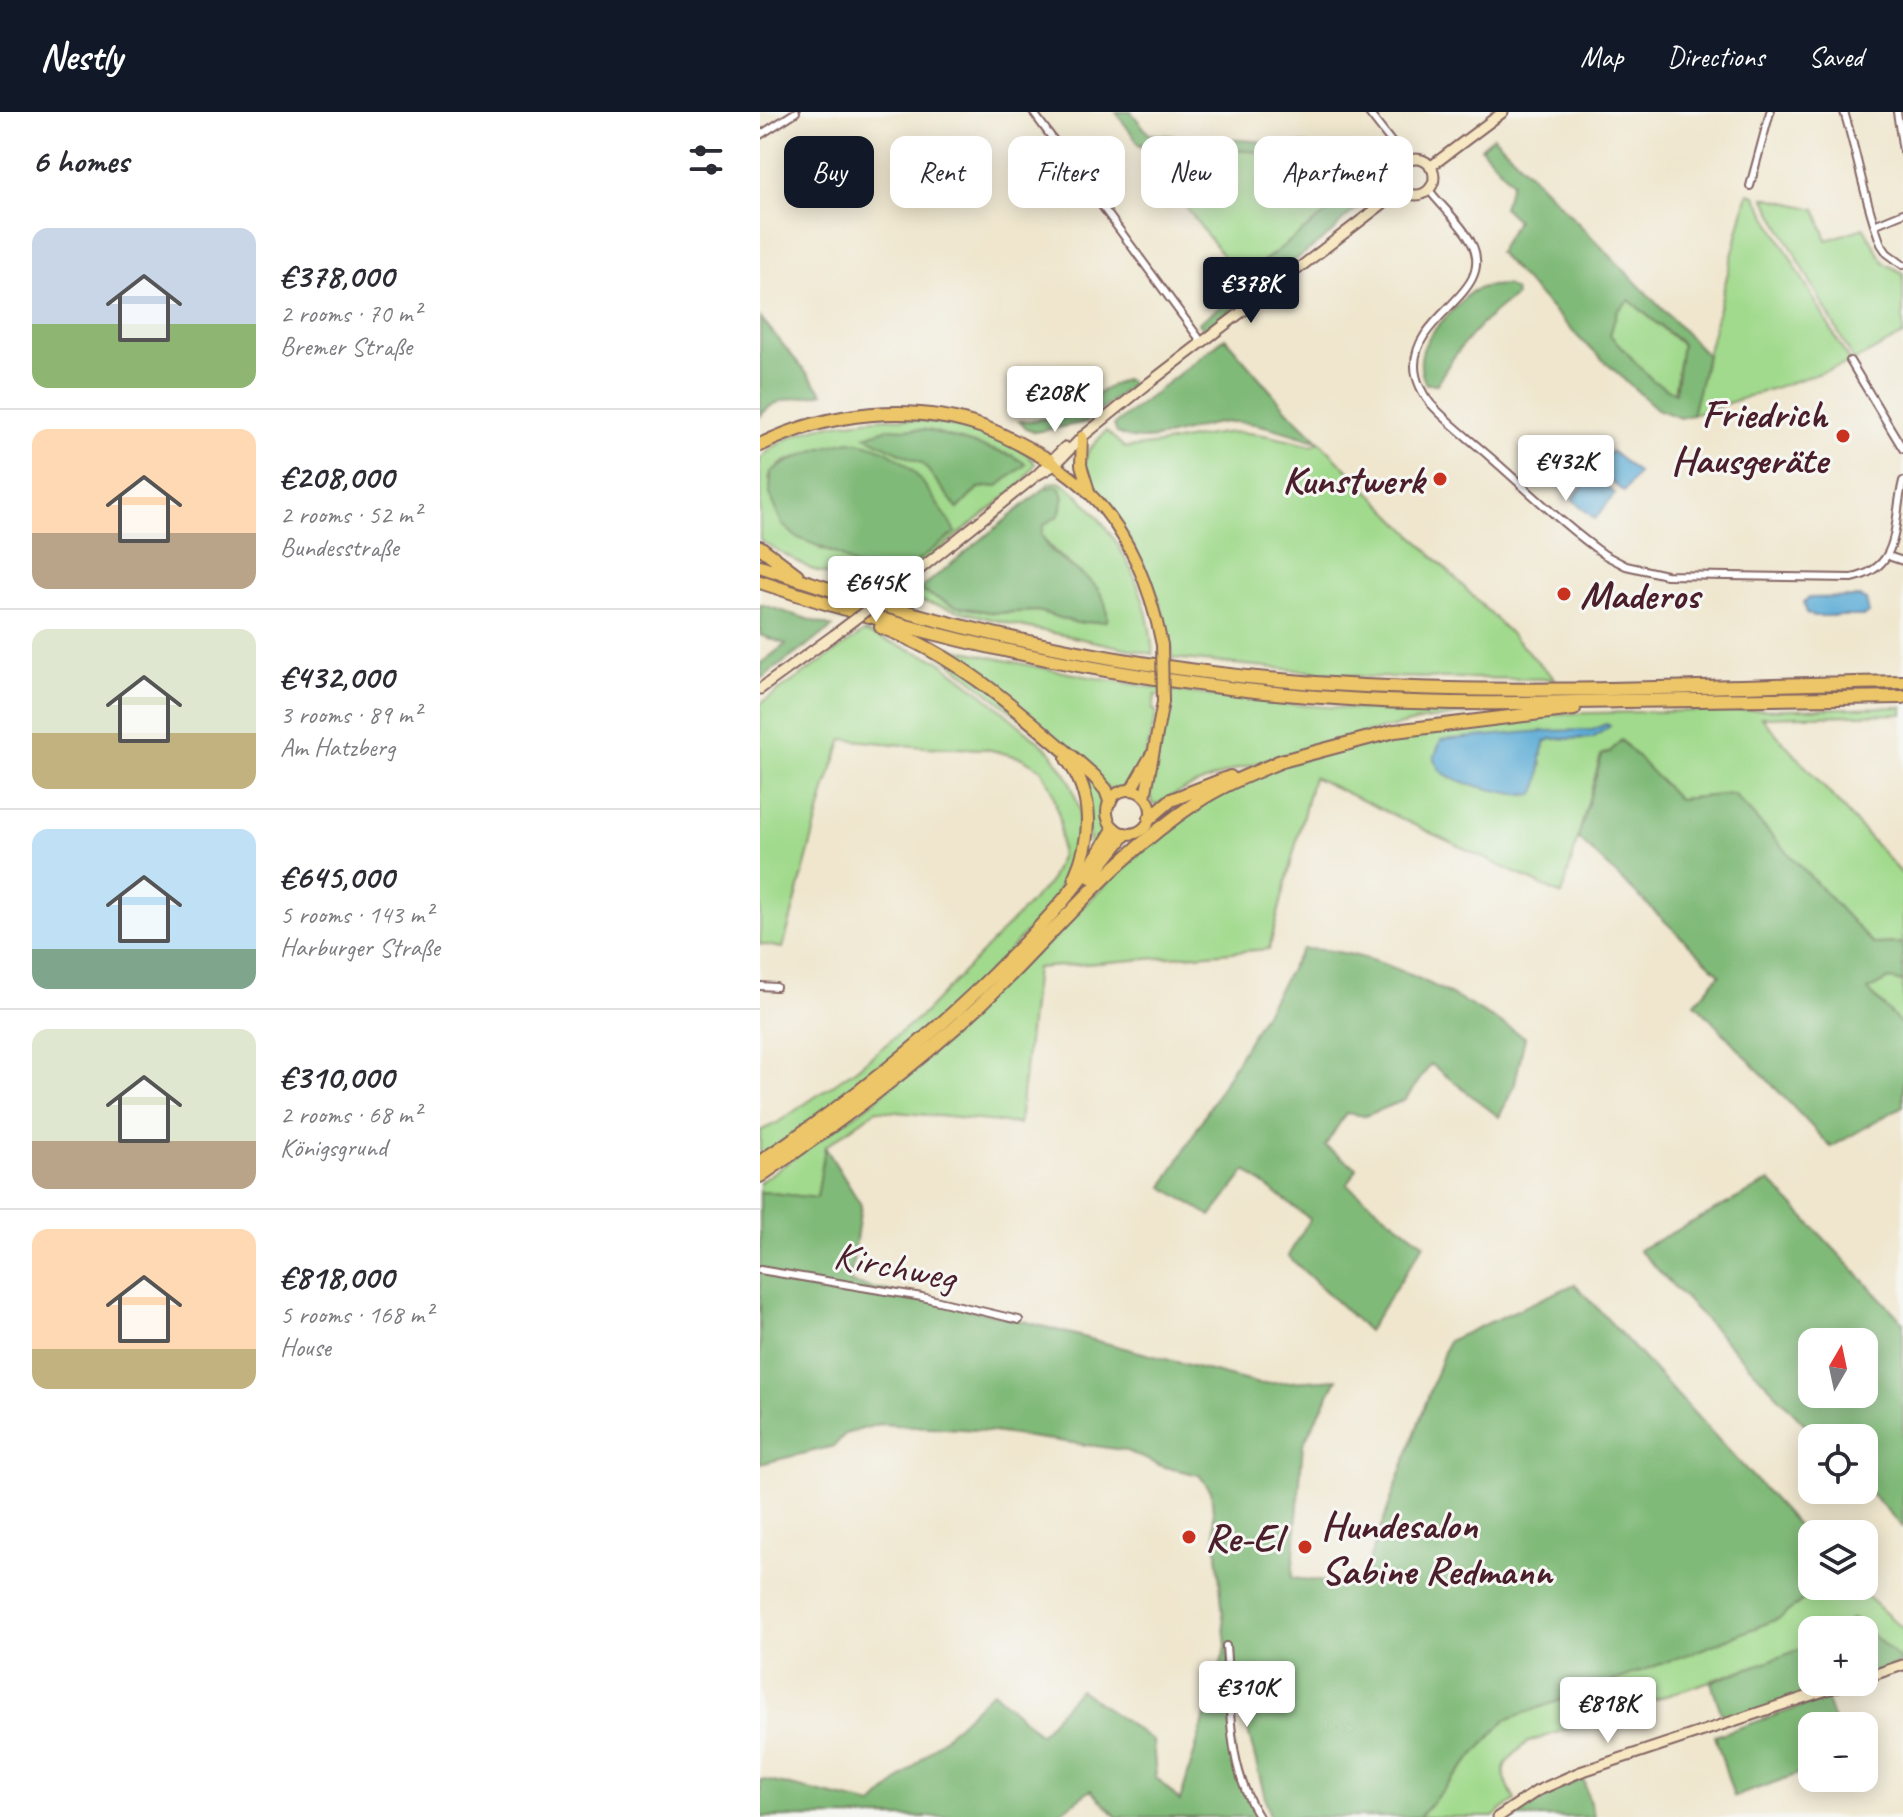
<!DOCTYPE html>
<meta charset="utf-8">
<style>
body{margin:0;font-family:Caveat,sans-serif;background:#f7f7f7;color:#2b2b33;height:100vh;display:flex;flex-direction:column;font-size:30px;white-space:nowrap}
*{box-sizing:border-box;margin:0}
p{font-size:26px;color:#7c7c81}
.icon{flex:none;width:44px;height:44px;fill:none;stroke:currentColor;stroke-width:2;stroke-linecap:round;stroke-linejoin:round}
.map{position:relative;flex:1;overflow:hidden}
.side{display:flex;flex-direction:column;background:#fff;width:760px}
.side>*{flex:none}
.top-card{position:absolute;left:24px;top:24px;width:760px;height:72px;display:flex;gap:16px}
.needle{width:52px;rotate:9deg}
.buttons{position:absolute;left:1038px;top:1216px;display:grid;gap:16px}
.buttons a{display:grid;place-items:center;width:80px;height:80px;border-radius:16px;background:#fff;box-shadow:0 4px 20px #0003;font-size:40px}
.price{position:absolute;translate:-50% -68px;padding:0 18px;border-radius:8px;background:#fff;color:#222;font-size:26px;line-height:52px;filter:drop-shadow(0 2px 4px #0008)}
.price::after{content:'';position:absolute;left:50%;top:48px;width:24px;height:18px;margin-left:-12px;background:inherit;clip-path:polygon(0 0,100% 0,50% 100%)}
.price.current{background:#111827;color:#fff}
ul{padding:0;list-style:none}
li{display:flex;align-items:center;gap:24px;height:200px;padding:0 32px}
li+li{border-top:2px solid #e1e1e2}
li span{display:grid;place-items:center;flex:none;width:224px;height:160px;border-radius:16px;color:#555}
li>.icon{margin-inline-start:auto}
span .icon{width:96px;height:96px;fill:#fffc;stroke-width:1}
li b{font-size:34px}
h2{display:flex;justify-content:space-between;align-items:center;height:96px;padding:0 32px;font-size:34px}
.pill{padding:0 28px;border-radius:16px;background:#fff;box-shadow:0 4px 20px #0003;font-size:28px;line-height:72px}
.pill.current{background:#111827;color:#fff}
header{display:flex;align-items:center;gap:48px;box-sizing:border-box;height:112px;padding:0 40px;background:#111827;color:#fff}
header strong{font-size:38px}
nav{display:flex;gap:44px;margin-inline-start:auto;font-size:28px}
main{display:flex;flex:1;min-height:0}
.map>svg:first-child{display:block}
</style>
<header>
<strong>Nestly</strong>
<nav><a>Map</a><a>Directions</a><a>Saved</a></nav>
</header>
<main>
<section class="side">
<h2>6 homes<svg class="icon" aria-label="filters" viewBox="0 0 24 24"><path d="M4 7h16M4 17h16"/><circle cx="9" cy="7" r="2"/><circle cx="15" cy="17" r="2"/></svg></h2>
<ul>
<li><span style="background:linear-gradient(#c9d6e8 60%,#8fb573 0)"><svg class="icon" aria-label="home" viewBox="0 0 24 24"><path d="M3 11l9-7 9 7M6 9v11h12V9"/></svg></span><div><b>€378,000</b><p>2 rooms · 70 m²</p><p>Bremer Straße</p></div></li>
<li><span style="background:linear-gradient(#ffd9b3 65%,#b9a48a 0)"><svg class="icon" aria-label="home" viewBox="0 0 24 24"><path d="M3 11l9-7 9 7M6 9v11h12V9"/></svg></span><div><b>€208,000</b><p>2 rooms · 52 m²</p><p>Bundesstraße</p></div></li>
<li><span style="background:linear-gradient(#dfe7d0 65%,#c2b280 0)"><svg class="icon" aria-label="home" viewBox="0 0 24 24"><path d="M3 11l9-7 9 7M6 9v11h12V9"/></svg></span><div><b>€432,000</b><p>3 rooms · 89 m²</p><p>Am Hatzberg</p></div></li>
<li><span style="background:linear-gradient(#bfe0f5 75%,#7fa58c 0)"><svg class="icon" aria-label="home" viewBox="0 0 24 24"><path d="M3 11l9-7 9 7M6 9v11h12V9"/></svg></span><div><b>€645,000</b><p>5 rooms · 143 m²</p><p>Harburger Straße</p></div></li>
<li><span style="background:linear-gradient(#dfe7d0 70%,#b9a48a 0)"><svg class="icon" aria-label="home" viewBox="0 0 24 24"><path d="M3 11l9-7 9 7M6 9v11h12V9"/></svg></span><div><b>€310,000</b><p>2 rooms · 68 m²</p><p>Königsgrund</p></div></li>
<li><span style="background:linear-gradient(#ffd9b3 75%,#c2b280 0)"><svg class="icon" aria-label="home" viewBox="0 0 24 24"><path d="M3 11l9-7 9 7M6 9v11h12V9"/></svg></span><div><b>€818,000</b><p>5 rooms · 168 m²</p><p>House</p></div></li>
</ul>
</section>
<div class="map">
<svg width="1143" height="1705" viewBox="0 0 1143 1705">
<rect width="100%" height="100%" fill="#f6f6f2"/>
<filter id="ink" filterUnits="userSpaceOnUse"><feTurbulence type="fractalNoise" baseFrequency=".0125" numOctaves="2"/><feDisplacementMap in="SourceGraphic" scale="16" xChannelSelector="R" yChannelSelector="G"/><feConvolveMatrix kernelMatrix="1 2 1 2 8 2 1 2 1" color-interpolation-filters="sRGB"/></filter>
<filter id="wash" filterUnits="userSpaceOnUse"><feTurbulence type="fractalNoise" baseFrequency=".006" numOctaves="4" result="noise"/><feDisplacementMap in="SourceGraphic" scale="32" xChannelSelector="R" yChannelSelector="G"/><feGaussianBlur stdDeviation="1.8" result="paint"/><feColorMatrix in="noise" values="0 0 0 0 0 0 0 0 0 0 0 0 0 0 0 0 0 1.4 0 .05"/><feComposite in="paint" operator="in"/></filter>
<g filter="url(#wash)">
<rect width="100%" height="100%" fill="#efe6cd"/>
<!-- green -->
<path fill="#a1da8d" stroke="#767c5c" stroke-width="2" fill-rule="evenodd" d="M379,32l172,11 23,26 -65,-1 11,16 53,13 -93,70z
M988,81l7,2 95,168 -158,52z
M1004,85l52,12 11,31 37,-12 20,35 19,10v62l-49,26z
M869,188l53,45 -8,48 -21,-12 -43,-46 7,-24z
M126,306c36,1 130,13 149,46l-13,20 -114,91 -28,16 -69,-22 -48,-27 -3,-3v-80c32,-33 83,-37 126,-41zM168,318l85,26 -15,30 -20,2 -20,21 -35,-45 -56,-28zM64,335l60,139 -47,-32 -17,-5 -51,-70 2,-7 13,-10z
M346,319l19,17c34,-2 66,-11 100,-15 25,-3 62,7 87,13l8,-4 235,237 -188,-2 -194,-19c-10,-71 -47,-131 -90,-187l5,-20z
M298,370c14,5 23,16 33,27 37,42 58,89 62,145l-142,-30 -103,-26 11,-8 35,16 41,7 43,-2 39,12 21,-34c-19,-19 -43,-33 -58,-55l3,-9 21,-28 -5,-10 -14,1 4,-5z
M104,520l73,28 44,33 69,58 20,30 10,30 -6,47 -25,50 -76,81 -44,42 -83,66 -86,60v-26l17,-8 79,-54 67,-55 126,-131 12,-28 -1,-35 -8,-31 -11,-20 -19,-11 -35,-9 -62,-2 -82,-8 -17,48 -43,161 -23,-4v-240z
M163,529c179,45 363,71 548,72l-47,7 -94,21 -99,30 -46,18 -30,16 -3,-2 -2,-10 21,-97 -16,-1 -2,15 4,2 -16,60 -8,12 -21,7z
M1143,595v7l-142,3 142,158v68l-30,1 -140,-150 -55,5 -57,-58 -11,11 -9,3 -39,140 -249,-118 -44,172 -233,19 -17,156 -143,-14 -51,37 -8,51 -54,-6 -3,1v-11l117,-83 285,-267 44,-32 65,-31 64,-19 117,-25 88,-11zM846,612l-13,14 -42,1 -6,3 -5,14 2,9 -16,30 -74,-17 82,-45 59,-3z
M319,656l22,19 4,14 -3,9 4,23 -24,39 8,-30z
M1129,866l14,4v44l-35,-36z
M1060,1474h36l47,43v33l-50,-44 -18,12h-23v15l-13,6 -273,92c-26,25 -28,23 -11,57l-22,17h-74l86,-97 200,-72 75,-30z"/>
<!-- forest -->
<path fill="#80ba78" stroke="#656c52" stroke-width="2" fill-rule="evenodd" d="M356,0h15l18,22 162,11 32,35 12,2 33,-25c0,6 2,14 1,20 -3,21 -43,32 -54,53l-130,99 -7,-6 48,-35 -6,-9 92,-70 -52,-13 -12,-16h65l-22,-25 -172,-11z
M733,24l214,219 -15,60 -12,3 -23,-9 -76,-69 -83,-88 19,-32 -14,-13 9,-25 -31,-34zM869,188l53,44 -7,49 -22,-12 -43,-46 7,-24z
M746,173l9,6 1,5c-32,21 -61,54 -79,88h-11c-16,-32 8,-56 30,-77 5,-5 12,-14 19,-17 9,-5 21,-4 31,-5z
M0,205l63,76c-23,8 -48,1 -63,24z
M465,226l62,72 33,32c-30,-8 -60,-21 -92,-20 -32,1 -80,29 -111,11l-3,-8z
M365,268l5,1 1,4 -44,37 -52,10 -7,-2 -9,-9c22,1 49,-8 67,-19 13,-8 25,-19 39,-22z
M129,316l39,2 85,26 13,8 -28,22 -20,2 -20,21 -35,-45 -58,-28z
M89,329c60,6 76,46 107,91l-72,54 -47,-32 -41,-17 -14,-13 -12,-30 1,-22c23,-16 51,-25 78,-31z
M298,374l6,11 -5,18 -15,10 -3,9c3,5 6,11 10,16 22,23 59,32 56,71l-30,2 -39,-12 -43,2 -41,-7 -35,-16 126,-102z
M0,492l73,23 -73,52v-15l26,-20 -26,-9z
M861,628l57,59 55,-5 140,150 30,-1v39l-14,-3 -21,11 35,36v80l-72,41 -136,-144 25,-29 -142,-136 24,-83 8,-3z
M542,837c79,-1 157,50 223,88l-11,50 -15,30 -68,-53 -26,36 -40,16 -19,-3 -21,33 32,22 -10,17 77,59 -56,87 -80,-75 22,-37 -64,-48 -35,45 -48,-29z
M65,1035l36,58 -11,78 169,37 240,64 78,-5 -34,65 -11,134 68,8 88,-245 127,-57 237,257v45h8l-40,32 -75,30 -200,72 -86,97h-149l-42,-164 7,107 24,57h-142l-26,-27 -38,27h-293v-38l113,26 120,-114 47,43 39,-45 74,52 3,36 24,24 46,-155 -15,-155 -12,-16 -35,-8 -40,-17 -146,-20 -99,-6 -34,10 -11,12 -74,18v-271l3,-1 54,6z
M1010,1069l133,141v205l-39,-41v-48h-46l-179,-188zM1052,1230h52v52h-52z
M1093,1506l50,44 -39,16v-48h-29z
M1052,1533v37h39l-122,41 -8,-11 -10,-30z
M1066,1586l10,28h-24v43l-78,28 -19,-61z
M823,1667l11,38h-85l30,-19z"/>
<!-- water -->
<path fill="#5cacd6" stroke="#536680" stroke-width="2" d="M851,339l27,22 -14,19 -28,-23z
M832,363l23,19 -20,25 -23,-20z
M1099,485l7,3 3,13 -5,3h-50l-7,-2 -3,-12 4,-4z
M846,612l4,2 -17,12 -42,1 -6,3c-9,18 1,31 -11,52 -17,3 -82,-11 -94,-24 -3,-3 -4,-7 -6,-11l7,-19 102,-9 50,-1z"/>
</g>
<g filter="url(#ink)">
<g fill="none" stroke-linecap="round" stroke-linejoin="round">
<defs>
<path id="street" d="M273,0l168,229
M608,0l39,50
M1084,0c14,44 20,88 37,132l6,9 16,12
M1137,0l6,39
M0,23l36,-23
M990,74l20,-74
M669,78c13,17 32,33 42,52 27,51 -57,71 -56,124 0,13 7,28 16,38 17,19 40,36 59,53 38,33 74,69 115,98l21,11 40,9 186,3c51,-11 40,-54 51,-97
M1114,113l29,-12
M1090,249l53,88
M1131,445l12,4
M0,874l16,1
M0,1158l162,27 97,23
M466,1534c5,59 0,120 33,171"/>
<path id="secondary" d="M638 65a18 18 0 1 1 36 0a18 18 0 1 1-36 0Z
M670,55l73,-55
M277,363l18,-10 27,-28 67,-54 253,-194
M139,474l138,-111 28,-28
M0,577l74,-54
M1104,1566l39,-13
M738,1705l39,-26 43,-19 271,-90"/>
<path id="primary" d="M322,325l-1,28 8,26
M290,349c12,10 27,19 38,31 42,41 63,97 74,153
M347 700a22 22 0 1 1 44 0a22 22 0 1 1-44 0Z
M371,678l20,-35
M385,685l18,-95"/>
<path id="highway" d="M0,333c67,-33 152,-43 223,-18 24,9 45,21 67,34
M0,435l37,28
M0,454c194,68 398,110 604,120 179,9 360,-1 539,-4
M0,470c196,66 397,106 604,118 87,5 174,3 260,1 93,-2 186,-3 279,-4
M121,515c82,30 148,93 213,149l12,14 4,11
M307,647c27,36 26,78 8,118
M518,650l117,-31 179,-22
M390,706l21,-18 59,-23
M331,765l34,-43
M0,1050c93,-62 178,-129 255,-209 37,-38 73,-78 99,-124
M0,1064c77,-53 152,-107 220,-171 72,-69 133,-148 217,-203 27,-18 57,-29 87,-42"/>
</defs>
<!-- street casing -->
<use href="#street" stroke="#846564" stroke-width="10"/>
<!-- secondary casing -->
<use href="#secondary" stroke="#846564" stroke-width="13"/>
<!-- primary casing -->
<use href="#primary" stroke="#846564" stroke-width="14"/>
<!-- highway casing -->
<use href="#highway" stroke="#846564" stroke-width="16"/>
<!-- street -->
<use href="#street" stroke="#fff" stroke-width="6"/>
<!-- secondary -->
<use href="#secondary" stroke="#f7e8c3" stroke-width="9"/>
<!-- primary -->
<use href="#primary" stroke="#ecc669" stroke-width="10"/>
<!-- highway -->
<use href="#highway" stroke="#ecc669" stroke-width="12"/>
<defs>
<path id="secondary-bridge" d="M74,523l65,-49"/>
<path id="primary-bridge" d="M402,533l1,57"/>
</defs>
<!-- secondary-bridge casing -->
<use href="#secondary-bridge" stroke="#846564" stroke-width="13" stroke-linecap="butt"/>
<!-- primary-bridge casing -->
<use href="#primary-bridge" stroke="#846564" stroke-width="14" stroke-linecap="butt"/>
<!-- secondary-bridge -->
<use href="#secondary-bridge" stroke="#f7e8c3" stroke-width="9"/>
<!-- primary-bridge -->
<use href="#primary-bridge" stroke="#ecc669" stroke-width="10"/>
</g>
</g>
<!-- markers -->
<g fill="#c8321e" stroke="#f6f6f2" stroke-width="3">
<circle cx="1083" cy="324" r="8"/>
<circle cx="680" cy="367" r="8"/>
<circle cx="804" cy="482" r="8"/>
<circle cx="429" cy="1425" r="8"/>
<circle cx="545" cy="1435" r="8"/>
</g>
<g text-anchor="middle" stroke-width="6" stroke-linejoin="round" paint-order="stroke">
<!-- poi labels -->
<g font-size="40" font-weight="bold" fill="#4a1f2b" stroke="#f6f6f2" text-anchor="start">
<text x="1067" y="315" text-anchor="end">Friedrich<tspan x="1067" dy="46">Hausgeräte</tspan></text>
<text x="664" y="381" text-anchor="end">Kunstwerk</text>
<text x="820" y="496">Maderos</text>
<text x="561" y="1426">Hundesalon<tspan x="561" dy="46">Sabine Redmann</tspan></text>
<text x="445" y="1439">Re-El</text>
</g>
<!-- street labels -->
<g font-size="40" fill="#4a1f2b" stroke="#f6f6f2">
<text transform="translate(135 1153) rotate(11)" y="14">Kirchweg</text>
</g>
</g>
</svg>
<div class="buttons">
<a><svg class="needle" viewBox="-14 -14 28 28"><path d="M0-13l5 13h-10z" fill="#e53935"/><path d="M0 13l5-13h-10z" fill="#7c7c81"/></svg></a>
<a><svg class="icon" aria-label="locate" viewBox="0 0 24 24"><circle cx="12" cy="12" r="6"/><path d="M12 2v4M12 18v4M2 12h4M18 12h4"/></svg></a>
<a><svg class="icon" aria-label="layers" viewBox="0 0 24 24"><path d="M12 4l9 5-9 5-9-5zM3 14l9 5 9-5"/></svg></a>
<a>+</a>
<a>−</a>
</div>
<b class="price current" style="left:491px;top:213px">€378K</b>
<b class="price" style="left:295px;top:322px">€208K</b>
<b class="price" style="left:806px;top:391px">€432K</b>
<b class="price" style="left:116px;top:512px">€645K</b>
<b class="price" style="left:487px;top:1617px">€310K</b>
<b class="price" style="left:848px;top:1633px">€818K</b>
<div class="top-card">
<a class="pill current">Buy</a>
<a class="pill">Rent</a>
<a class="pill">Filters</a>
<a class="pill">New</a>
<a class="pill">Apartment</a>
</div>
</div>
</main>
